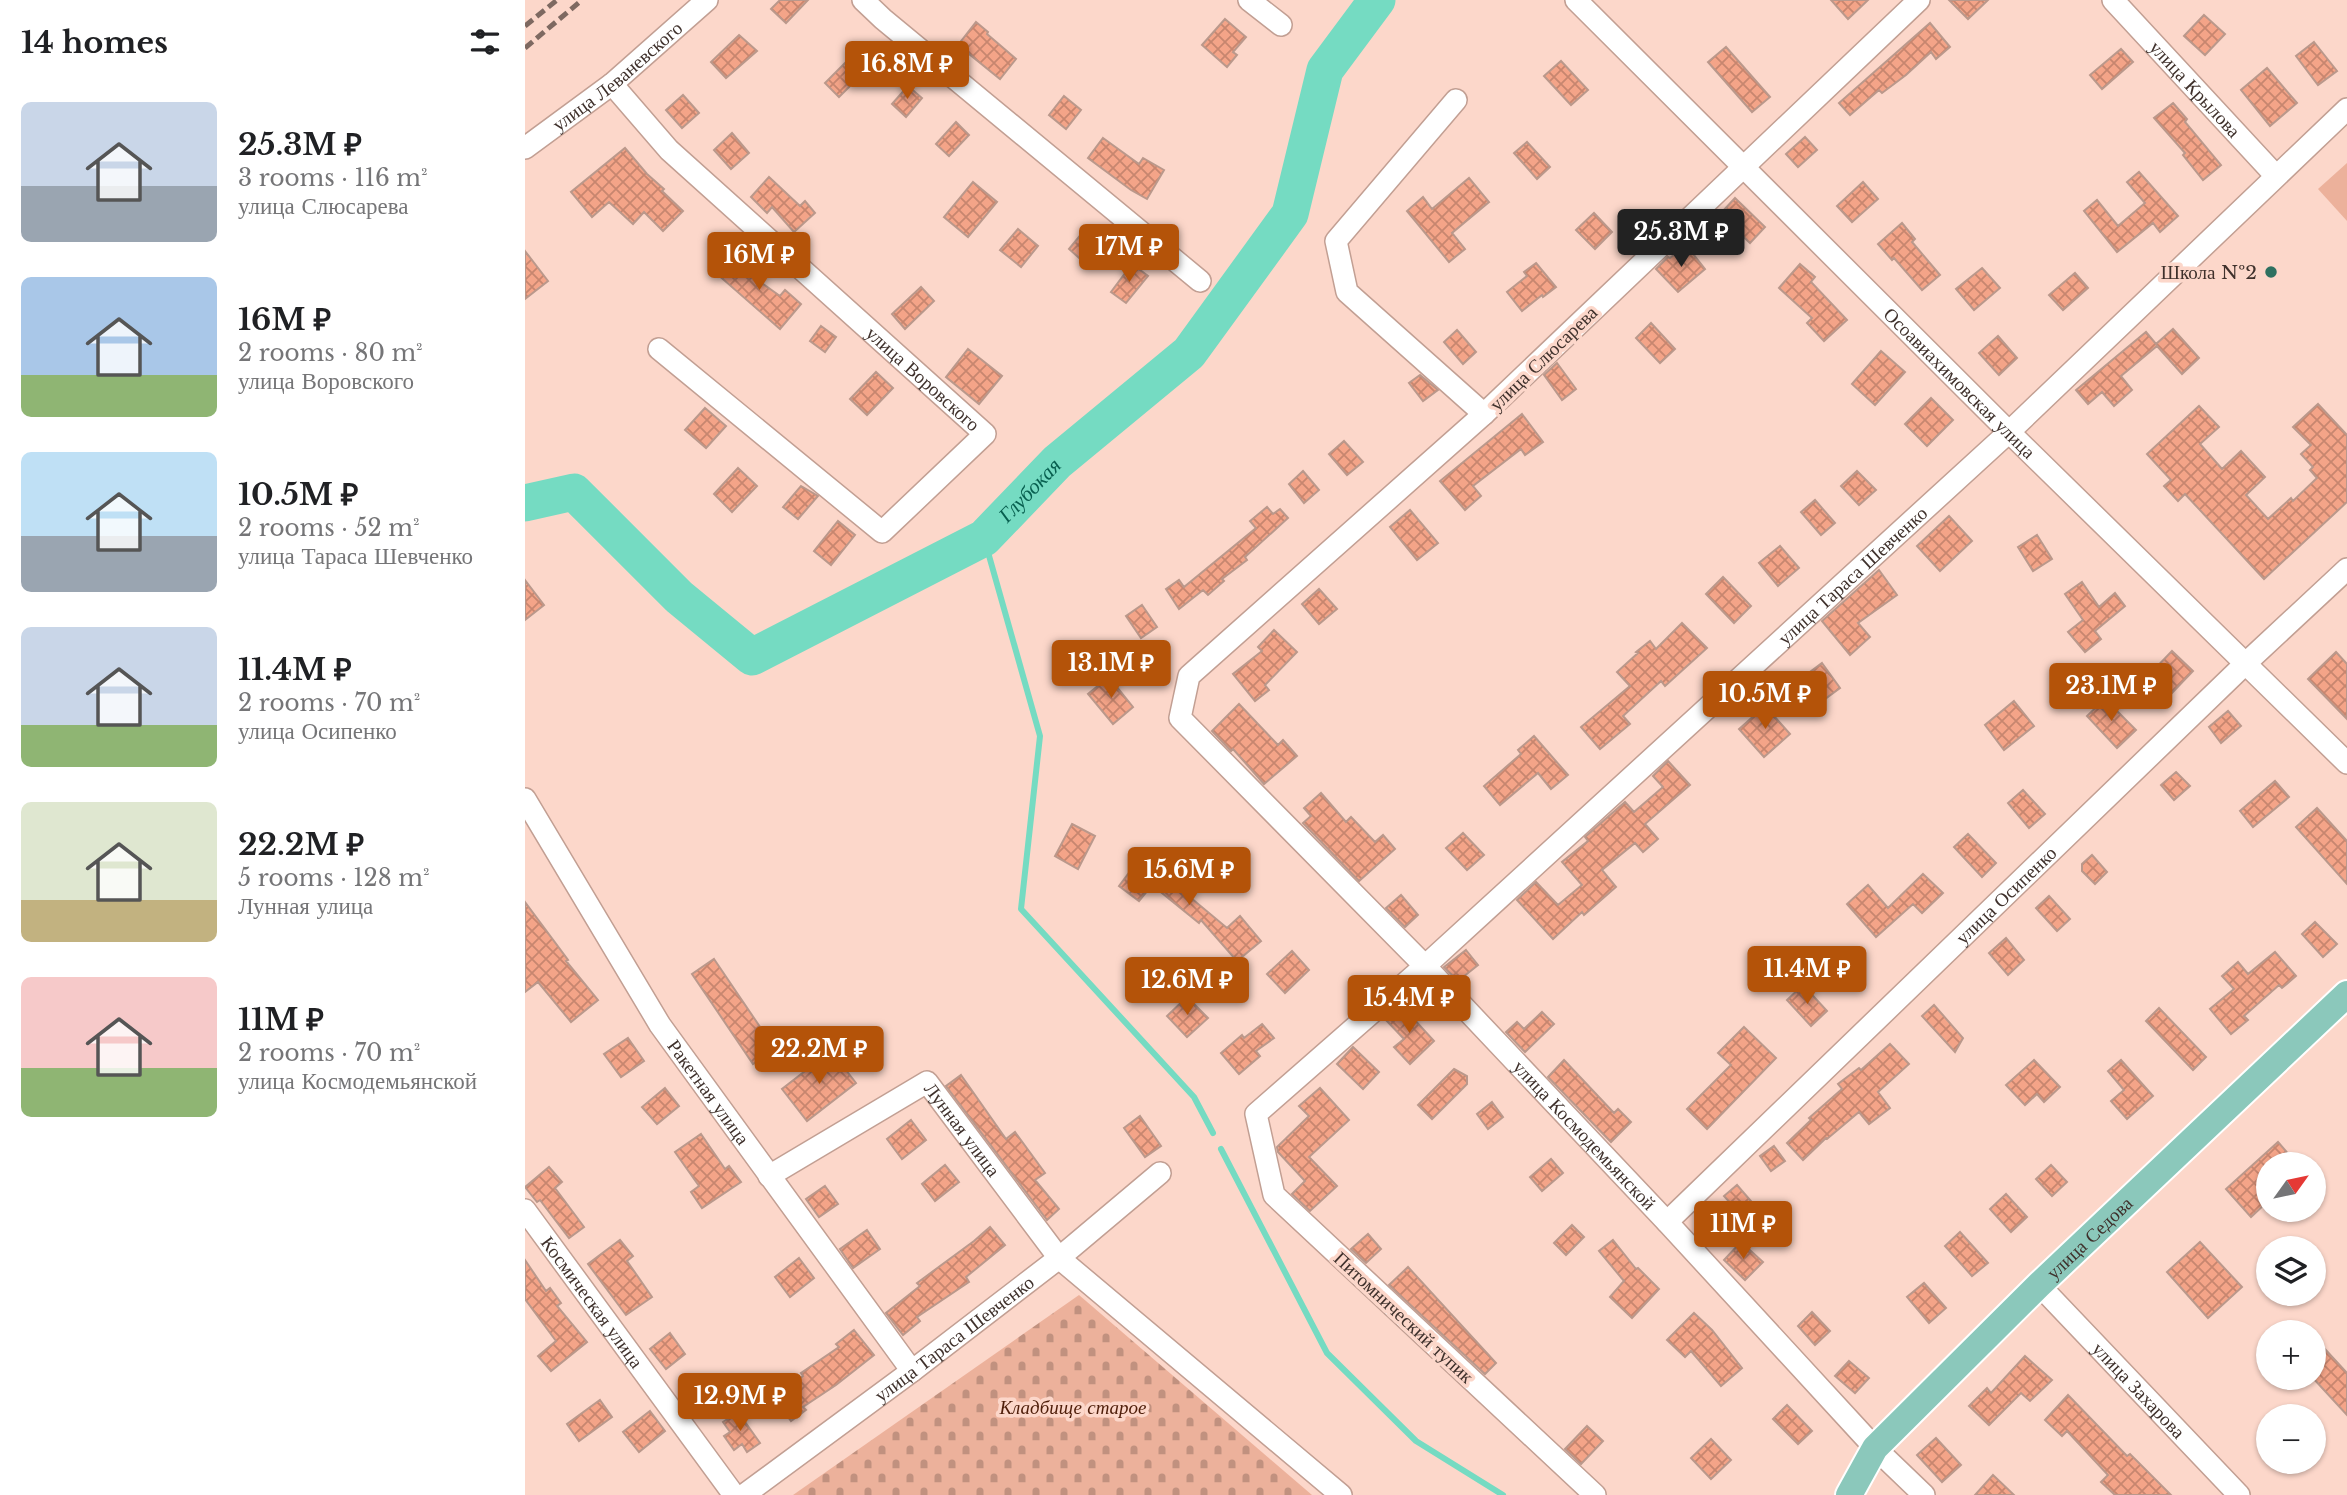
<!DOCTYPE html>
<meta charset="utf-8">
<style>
body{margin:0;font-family:"Libre Baskerville",serif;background:#f2f2f2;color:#202124;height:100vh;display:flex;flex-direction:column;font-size:26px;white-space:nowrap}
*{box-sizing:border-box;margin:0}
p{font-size:23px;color:#757577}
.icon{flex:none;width:38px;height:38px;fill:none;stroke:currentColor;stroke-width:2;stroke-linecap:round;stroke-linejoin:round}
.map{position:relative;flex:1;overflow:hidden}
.sheet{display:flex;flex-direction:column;background:#fff;width:525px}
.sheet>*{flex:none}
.needle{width:46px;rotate:57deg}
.controls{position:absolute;left:1731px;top:1152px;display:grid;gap:14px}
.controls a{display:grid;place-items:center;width:70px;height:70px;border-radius:50%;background:#fff;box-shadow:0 2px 5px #0004;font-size:35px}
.price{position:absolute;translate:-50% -60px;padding:0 16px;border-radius:7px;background:#b45309;color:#fff;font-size:23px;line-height:46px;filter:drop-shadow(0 2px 4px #0008)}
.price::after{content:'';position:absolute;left:50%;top:42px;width:21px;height:16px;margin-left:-10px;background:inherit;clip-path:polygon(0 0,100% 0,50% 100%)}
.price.active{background:#222;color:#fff}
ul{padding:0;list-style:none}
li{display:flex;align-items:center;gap:21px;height:175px;padding:0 21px}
li span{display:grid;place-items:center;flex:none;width:196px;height:140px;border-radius:10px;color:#555}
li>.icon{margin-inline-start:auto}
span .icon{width:84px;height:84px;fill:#fffc;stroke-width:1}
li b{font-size:30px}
h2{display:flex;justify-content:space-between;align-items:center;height:84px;padding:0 21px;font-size:30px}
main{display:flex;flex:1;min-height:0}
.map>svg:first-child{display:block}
</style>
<main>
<section class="sheet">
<h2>14 homes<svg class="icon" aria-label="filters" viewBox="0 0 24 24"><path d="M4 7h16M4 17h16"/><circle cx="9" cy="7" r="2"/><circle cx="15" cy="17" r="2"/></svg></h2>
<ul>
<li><span style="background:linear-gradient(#c9d6e8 60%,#9aa5b1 0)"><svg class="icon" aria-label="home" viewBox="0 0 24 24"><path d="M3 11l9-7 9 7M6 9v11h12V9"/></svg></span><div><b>25.3M ₽</b><p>3 rooms · 116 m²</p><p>улица Слюсарева</p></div></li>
<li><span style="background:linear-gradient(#a9c7e8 70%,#8fb573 0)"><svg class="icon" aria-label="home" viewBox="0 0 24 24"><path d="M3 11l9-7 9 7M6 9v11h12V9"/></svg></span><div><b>16M ₽</b><p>2 rooms · 80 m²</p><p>улица Воровского</p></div></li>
<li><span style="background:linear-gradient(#bfe0f5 60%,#9aa5b1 0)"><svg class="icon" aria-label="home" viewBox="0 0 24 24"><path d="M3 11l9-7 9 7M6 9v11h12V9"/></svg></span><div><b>10.5M ₽</b><p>2 rooms · 52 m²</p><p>улица Тараса Шевченко</p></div></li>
<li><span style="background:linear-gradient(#c9d6e8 70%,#8fb573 0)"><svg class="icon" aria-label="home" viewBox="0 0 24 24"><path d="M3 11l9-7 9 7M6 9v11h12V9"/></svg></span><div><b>11.4M ₽</b><p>2 rooms · 70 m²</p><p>улица Осипенко</p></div></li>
<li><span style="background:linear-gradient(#dfe7d0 70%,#c2b280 0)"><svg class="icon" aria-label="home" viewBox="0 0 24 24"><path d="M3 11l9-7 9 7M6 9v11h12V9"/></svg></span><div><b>22.2M ₽</b><p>5 rooms · 128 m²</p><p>Лунная улица</p></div></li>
<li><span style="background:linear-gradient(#f6c9c9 65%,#8fb573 0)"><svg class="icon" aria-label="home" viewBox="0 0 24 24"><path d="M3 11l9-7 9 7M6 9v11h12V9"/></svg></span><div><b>11M ₽</b><p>2 rooms · 70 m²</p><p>улица Космодемьянской</p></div></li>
</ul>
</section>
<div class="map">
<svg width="1822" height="1495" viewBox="0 0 1822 1495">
<defs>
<pattern id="cemetery-stones" width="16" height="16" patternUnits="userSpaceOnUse" patternTransform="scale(1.75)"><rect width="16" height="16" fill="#ecb19b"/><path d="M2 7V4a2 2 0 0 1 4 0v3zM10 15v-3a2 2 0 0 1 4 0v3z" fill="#c1917f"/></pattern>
<pattern id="building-cross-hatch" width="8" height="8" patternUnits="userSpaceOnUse" patternTransform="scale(1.75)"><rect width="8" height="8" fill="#f4a488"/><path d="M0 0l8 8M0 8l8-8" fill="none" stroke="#c7866f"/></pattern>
</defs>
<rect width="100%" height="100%" fill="#fcd7ca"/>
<!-- cemetery -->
<path fill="url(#cemetery-stones)" d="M554,1295l233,200h-519z"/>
<!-- pitch -->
<path fill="#ecb19b" d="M1822,163v58l-29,-32z"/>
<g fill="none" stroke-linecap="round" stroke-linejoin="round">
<!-- stream -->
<path stroke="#75dbc2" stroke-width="6" d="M459,538l56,198 -19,173 173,188 19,36
M696,1149l106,204 89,88 87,54"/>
<!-- river -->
<path stroke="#75dbc2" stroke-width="37" id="s1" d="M0,503l49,-11 105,105 73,60 232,-119 73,-76 132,-109 101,-139 35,-144 52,-70"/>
</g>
<!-- building -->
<path fill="url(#building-cross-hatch)" stroke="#ba988b" stroke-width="2" d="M255,0h28l-22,23 -15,-14z
M1306,0h37l-20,19z
M1424,0h39l-20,19z
M1679,15l21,19 -20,21 -21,-19z
M700,19l21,18 -13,15 4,3 -10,12 -25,-22z
M451,22l12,10 -1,2 29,25 -16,20 -42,-34z
M1405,23l20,24 -14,12 -5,-7 -25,23 -24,18 -3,-3 -29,25 -11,-12z
M214,35l18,16 -31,27 -15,-16z
M1789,42l23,29 -19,14 -22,-29z
M337,46l14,14 -37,37 -14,-14z
M1201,47l44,50 -18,15 -44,-50z
M1596,49l12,13 -31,27 -12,-14z
M1036,61l27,29 -17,15 -27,-29z
M1742,68l30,35 -27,23 -29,-36z
M383,86l14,12 -16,19 -14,-13z
M158,95l16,18 -17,15 -16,-18z
M539,96l17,14 -15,19 -17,-14z
M1648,103l14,16 -2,3 36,43 -18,15 -20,-25 2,-2 -31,-35z
M431,122l13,13 -20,21 -13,-12z
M207,133l17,20 -18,16 -17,-19z
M1280,137l12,13 -19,17 -12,-13z
M578,138l36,26 4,-6 21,12 -17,29 -16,-9 -43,-32z
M1002,142l23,25 -13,12 -23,-26z
M100,148l22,26 17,15 -2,2 21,20 -20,20 -19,-19 -11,12 -24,-22 -17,15 -21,-25z
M1614,172l39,44 -18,16 -7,-9 -36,29 -33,-41 13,-11 21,26 27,-23 -18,-21z
M244,177l31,29 5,-5 10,12 -21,19 -22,-25 -5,6 -16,-16z
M944,178l20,24 -37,31 13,16 -16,13 -42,-51 16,-14 9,12z
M448,182l24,20 -29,35 -24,-20z
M1338,182l15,17 -26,23 -15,-16z
M1210,198l30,29 -15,16 -27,-26v-6z
M1069,213l18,19 -17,17 -19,-19z
M1377,223l13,16 -3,3 28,33 -18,15 -28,-32 -2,2 -14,-16z
M493,229l20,17 -17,21 -21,-17z
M558,232l17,15 -14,17 -17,-15z
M1161,245l19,24 -27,23 -22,-23 12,-12 2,1z
M0,251l23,30 -23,18z
M210,253l16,13 -5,6 34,24 5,-6 16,14 -21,25 -63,-55z
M1011,263l20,24 -13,10 -1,-2 -20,16 -15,-19 20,-16 -3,-4z
M607,264l16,12 -22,27 -15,-11z
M1275,264l15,13 -4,5 36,38 -23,21 -17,-18 5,-5 -33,-30z
M1457,268l18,20 -26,22 -18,-21z
M1550,273l13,15 -25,22 -14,-15z
M396,287l13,14 -29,28 -13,-15z
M1126,323l24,26 -15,14 -24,-25z
M296,326l15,11 -11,15 -15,-11z
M1648,329l26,29 -17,16 -25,-28 -36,30 11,14 -18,16 -12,-14 -14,12 -12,-14 70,-58 10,12z
M932,330l19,22 -13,12 -19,-22z
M1473,336l19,22 -18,17 -20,-22z
M443,349l34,27 -23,28 -33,-27z
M1356,351l24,21 -30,33 -23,-21z
M1032,363l19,26 -14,11 -18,-25z
M351,372l17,16 -26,27 -17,-16z
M895,375l18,15 -15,11 -14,-18z
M1406,398l22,22 -26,26 -22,-22z
M1793,404l29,31v67l-83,77 -79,-85 -7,7 -14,-15 7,-6 -24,-26 52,-48 20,21 -19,17 22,25 19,-18 24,26 -19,18 22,24 23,-21 2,3 24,-23 -7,-8 3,-3 -12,-13 10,-9 -18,-18z
M180,408l21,18 -20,22 -21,-18z
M997,414l21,28 -18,13 -4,-6 -48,37 8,10 -16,14 -25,-29z
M819,441l19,21 -16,13 -18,-21z
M213,468l19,18 -25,26 -18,-18z
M778,471l16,19 -15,13 -15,-19z
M1332,471l19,19 -17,15 -18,-19z
M276,486l17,10 -20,23 -15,-12z
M1290,500l20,23 -14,12 -20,-23z
M742,507l6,7 7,-5 8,9 -43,39 2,3 -25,19 2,2 -16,14 -5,-5 -24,19 -13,-20 13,-9 5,7 72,-59 -6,-7z
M885,510l28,33 -21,17 -27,-33z
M1424,516l23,25 -32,30 -23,-25z
M313,521l17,14 -24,30 -17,-14z
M1512,535l15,24 -19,12 -15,-24z
M1255,546l19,22 -21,18 -19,-23z
M1354,570l18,25 -39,28 12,14 -20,18 -28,-34z
M1198,577l28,29 -17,17 -28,-29z
M0,580l19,25 -19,15z
M1557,582l17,25 16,-14 10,13 -30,25 6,8 -16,13 -17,-20 15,-12 -18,-26z
M794,589l18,20 -18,15 -17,-20z
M617,605l15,22 -16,11 -15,-22z
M1157,623l25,25 -42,38 -4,-5 -38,35 7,8 -30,25 -19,-22 49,-41 -13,-14 21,-19 -2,-1 14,-11 6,8z
M749,630l23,22 -32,33 4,5 -14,11 -22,-27 29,-23 -4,-4z
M1647,651l21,20 -24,25 -21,-20z
M1811,652l11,12v55l-39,-40z
M1297,663l18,25 -15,11 -19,-24z
M584,677l24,30 -20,17 -25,-30z
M1580,699l31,31 -19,18 -30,-32z
M1489,701l20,25 -30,24 -19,-25z
M714,704l39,41 5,-5 14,16 -33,28 -31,-35 -2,2 -19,-20z
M1240,706l25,28 -26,23 -25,-28z
M1703,711l13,15 -20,17 -12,-16z
M1009,736l34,39 -17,14 -13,-16 -38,32 -16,-19 37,-32 -3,-4z
M1143,761l22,24 -45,39 13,15 -15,13 -8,-9 -33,27 14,17 -32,28 -2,-3 -29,27 -36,-39 19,-18 22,23 24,-20 -20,-23 26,-21 -3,-4 40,-35 9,10 29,-25 -10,-11z
M1651,772l14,14 -16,14 -13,-15z
M1750,781l14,16 -36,30 -13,-16z
M1498,790l22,24 -16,14 -21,-25z
M796,793l25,29 5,-5 24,25 8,-7 12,14 -36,32 -56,-58 8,-7 -7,-8z
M1792,808l30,33v43l-51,-57z
M547,824l23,12 -17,33 -23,-13z
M938,833l21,22 -17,15 -21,-22z
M1443,834l28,29 -14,14 -28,-30z
M618,854l20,16 -2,3 66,55 13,-12 21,25 -24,20 -36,-41 -2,3 -47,-38 -13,16 -20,-15z
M1567,855l15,17 -12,12 -13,-13v-7z
M1398,874l20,19 -21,20 -9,-9 -37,33 -29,-33 21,-19 20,23z
M876,895l17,20 -13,12 -19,-19z
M1524,896l21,23 -13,12 -21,-23z
M0,902l43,58 -2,1 32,39 -27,22 -33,-40 -13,10z
M1790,922l22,22 -14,13 -21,-23z
M1481,938l18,22 -16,15 -19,-22z
M941,950l12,15 -20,16 -14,-14z
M767,951l17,19 -24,23 -18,-19z
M1750,952l21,24 -14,12 -3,-3 -35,31 4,4 -17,14 -21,-25 24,-20 -12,-13 16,-14 10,12z
M189,959l61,90 -22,15 -61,-90z
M1278,985l24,26 -16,15 -24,-26z
M662,997l21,21 -21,19 -20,-21z
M876,1005l33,36 -24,23 -16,-17 10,-8 -19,-20z
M1409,1005l29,33 -8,14 -33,-36z
M1634,1008l47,49 -13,13 -47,-49z
M1017,1012l12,12 -29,28 -19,-20 11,-10 7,7z
M737,1024l12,14 -18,13 4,5 -21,18 -18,-21 21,-18 2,3z
M1219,1027l32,31 -69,71 -20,-20 44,-44 -13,-12z
M103,1038l16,23 -23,16 -17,-23z
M1365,1044l19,20 -31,28 12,16 -21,16 -10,-12 -32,27 -1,-1 -23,22 -16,-17 24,-23 -2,-2 33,-29 -4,-5 21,-16 2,2z
M828,1047l26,25 -16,17 -26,-25z
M306,1051l25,32 -49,38 -25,-32z
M1039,1060l50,53 4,-4 13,13 -20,20 -63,-65z
M1509,1060l26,27 -16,15 -7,-8 -12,11 -19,-20z
M1596,1060l32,36 -26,23 -16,-18 13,-11 -16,-19z
M929,1069l13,7v8l-35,35 -14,-14z
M436,1075l45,64 9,-7 30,41 -10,7 24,29 -12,11 -101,-134z
M140,1088l14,18 -22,18 -15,-17z
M795,1088l29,32 -40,37 28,29 -27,25 -18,-17 13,-13 -27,-29 -1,-5 32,-31 -10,-10z
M967,1102l11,15 -15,12 -11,-15z
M615,1116l21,30 -16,11 -21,-29z
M386,1120l15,20 -24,19 -15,-20z
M176,1134l24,35 4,-3 12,16 -39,26 -11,-16 8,-6 -24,-34z
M1753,1142l19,22h-29v37l-17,16 -25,-28z
M1249,1146l11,15 -14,10 -11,-15z
M1026,1159l12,14 -21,18 -12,-14z
M420,1165l14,17 -24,19 -13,-17z
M1526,1165l16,17 -15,14 -16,-17z
M24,1167l13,15 -7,6 29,39 -15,11 -29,-38 -3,2 -12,-15z
M1212,1185l19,22 -12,11 -20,-22z
M300,1186l13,18 -19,13 -13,-18z
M1481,1194l21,23 -16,15 -21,-23z
M1047,1225l12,12 -18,18 -12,-12z
M465,1227l15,18 -39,32 3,5 -52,35 3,4 -17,14 -17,-22 34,-27 -3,-3 57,-42z
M342,1230l13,19 -27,19 -13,-19z
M1435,1232l28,31 -16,13 -27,-30z
M843,1234l13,15 -15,14 -15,-14z
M95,1240l13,16 -6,5 25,36 -26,18 -38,-51z
M1088,1240l23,29 2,-1 21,21 -27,29 -22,-21 14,-16 -25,-30z
M1216,1242l22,20 -18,18 -21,-20z
M1675,1242l42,45 -34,31 -41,-46z
M274,1258l15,20 -24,19 -15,-20z
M0,1260l21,31 4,-3 11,15 -4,3 30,36 -36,29 -13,-15 18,-15 -31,-42z
M883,1267l88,96 -11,11 -96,-89z
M1399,1283l22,25 -17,15 -22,-26z
M1287,1312l18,19 -15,14 -17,-19z
M1169,1313l18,17 30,38 -21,18 -30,-35 -6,6 -18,-17z
M329,1330l20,25 -38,30 -33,22 3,3 -15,11 -17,-24 29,-21 -2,-3 38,-26 -3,-3z
M145,1333l15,21 -19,15 -16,-20z
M1788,1336l34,37v42l-34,-37z
M1500,1356l27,24 -22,21 -9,-8 -32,32 -20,-19 18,-18 4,5z
M1324,1361l20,17 -14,15 -20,-17z
M1543,1395l59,61 3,-2 41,41h-56l-14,-13 7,-7 -41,-44 -5,5 -17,-16z
M75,1400l12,17 -33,24 -12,-17z
M1262,1405l25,26 -14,13 -25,-25z
M125,1411l15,20 -26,21 -16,-20z
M213,1412l22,31 -13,9 -5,-8 -8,6 -10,-14 6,-4 -7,-10z
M1062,1426l16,15 -22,23 -16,-15z
M1411,1438l25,27 -19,17 -25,-27z
M1186,1439l20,21 -20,19 -20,-21z
M1468,1475l21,20h-39z"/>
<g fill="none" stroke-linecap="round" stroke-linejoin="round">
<defs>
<g id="minor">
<path d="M338,0l20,19 317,262"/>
<path d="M724,0l32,25"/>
<path id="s2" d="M1051,0l433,432 338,331"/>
<path id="s3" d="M1394,0l-435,414 -295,262 -9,42 245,248 242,256 208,226 49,47"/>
<path id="s4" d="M1588,0l163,176"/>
<path id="s5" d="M87,84l57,66 316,284 -103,98 -223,-183"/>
<path d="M931,100l-120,141 11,51 137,122"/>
<path id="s6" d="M0,148l87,-64 95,-84"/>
<path id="s7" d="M0,799l135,226 252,346"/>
<path id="s8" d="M244,1176l158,-94 132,176 282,237"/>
<path id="s9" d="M0,1210l209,285"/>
<path id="s10" d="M1142,1222l579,-559 101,-94"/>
<path id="s11" d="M1514,1285l200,210"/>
<path id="s12" d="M219,1495l168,-124 147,-113 101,-85"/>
<path id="s13" d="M1070,1495l-321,-300 -18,-81 169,-148 584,-534 338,-323"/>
</g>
<g id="major">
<path id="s14" d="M1324,1495l26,-47 164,-163 308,-291"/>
</g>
</defs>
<!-- minor casing -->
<use href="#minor" stroke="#c29f93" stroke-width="24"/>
<!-- major casing -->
<use href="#major" stroke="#fff" stroke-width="30"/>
<!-- minor -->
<use href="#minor" stroke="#fff" stroke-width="21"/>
<!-- major -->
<use href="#major" stroke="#8bc8bb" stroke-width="26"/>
<!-- rail -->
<path stroke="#7e6961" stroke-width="5" stroke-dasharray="10 5" stroke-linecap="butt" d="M0,26l32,-26
M0,48l57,-48"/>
</g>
<!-- markers -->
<circle fill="#2e7060" stroke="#fcd7ca" stroke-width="2.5" cx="1746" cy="272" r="7"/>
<g text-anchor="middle" stroke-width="7" stroke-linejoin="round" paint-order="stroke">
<!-- street labels -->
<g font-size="19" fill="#3f312c" stroke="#fcd7ca">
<text dy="7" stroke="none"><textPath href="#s6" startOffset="117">улица Леваневского</textPath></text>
<text dy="7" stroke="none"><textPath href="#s4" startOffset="121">улица Крылова</textPath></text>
<text transform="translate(1018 358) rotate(-44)" y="7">улица Слюсарева</text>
<text dy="7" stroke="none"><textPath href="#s5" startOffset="429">улица Воровского</textPath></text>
<text dy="7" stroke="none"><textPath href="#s2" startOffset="542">Осоавиахимовская улица</textPath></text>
<text dy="7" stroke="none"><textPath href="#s13" startOffset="1326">улица Тараса Шевченко</textPath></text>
<text dy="7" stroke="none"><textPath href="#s10" startOffset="471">улица Осипенко</textPath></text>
<text dy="7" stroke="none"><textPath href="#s7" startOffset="346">Ракетная улица</textPath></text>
<text dy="7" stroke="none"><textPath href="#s8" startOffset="243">Лунная улица</textPath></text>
<text dy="7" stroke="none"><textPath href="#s3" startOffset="1619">улица Космодемьянской</textPath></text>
<text dy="7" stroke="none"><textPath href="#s14" startOffset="354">улица Седова</textPath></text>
<text dy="7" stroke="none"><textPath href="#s9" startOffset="114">Космическая улица</textPath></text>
<text transform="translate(879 1317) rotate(43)" y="7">Питомнический тупик</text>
<text dy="7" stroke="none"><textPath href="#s12" startOffset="262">улица Тараса Шевченко</textPath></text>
<text dy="7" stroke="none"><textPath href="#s11" startOffset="145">улица Захарова</textPath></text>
</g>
<!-- poi labels -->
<g font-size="19" fill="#3f312c" stroke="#fcd7ca" text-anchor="end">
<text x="1732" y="279">Школа №2</text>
</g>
<!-- park labels -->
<g font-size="19" font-style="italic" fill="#4e1d09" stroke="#fcd7ca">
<text x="548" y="1414">Кладбище старое</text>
</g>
<!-- water labels -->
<g font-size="21" font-style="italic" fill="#086050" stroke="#fcd7ca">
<text dy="7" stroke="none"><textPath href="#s1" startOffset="620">Глубокая</textPath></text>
</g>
</g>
</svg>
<div class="controls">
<a><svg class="needle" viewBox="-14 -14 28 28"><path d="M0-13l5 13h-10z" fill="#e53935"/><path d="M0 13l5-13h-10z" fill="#757577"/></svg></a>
<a><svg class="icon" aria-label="layers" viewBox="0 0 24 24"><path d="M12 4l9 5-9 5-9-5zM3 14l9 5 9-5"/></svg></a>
<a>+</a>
<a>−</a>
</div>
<b class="price" style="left:382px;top:101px">16.8M ₽</b>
<b class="price active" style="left:1156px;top:269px">25.3M ₽</b>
<b class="price" style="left:604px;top:284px">17M ₽</b>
<b class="price" style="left:234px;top:292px">16M ₽</b>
<b class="price" style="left:586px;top:700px">13.1M ₽</b>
<b class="price" style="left:1586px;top:723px">23.1M ₽</b>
<b class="price" style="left:1240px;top:731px">10.5M ₽</b>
<b class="price" style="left:664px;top:907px">15.6M ₽</b>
<b class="price" style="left:1282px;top:1006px">11.4M ₽</b>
<b class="price" style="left:662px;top:1017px">12.6M ₽</b>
<b class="price" style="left:884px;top:1035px">15.4M ₽</b>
<b class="price" style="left:294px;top:1086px">22.2M ₽</b>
<b class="price" style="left:1218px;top:1261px">11M ₽</b>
<b class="price" style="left:215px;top:1433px">12.9M ₽</b>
</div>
</main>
